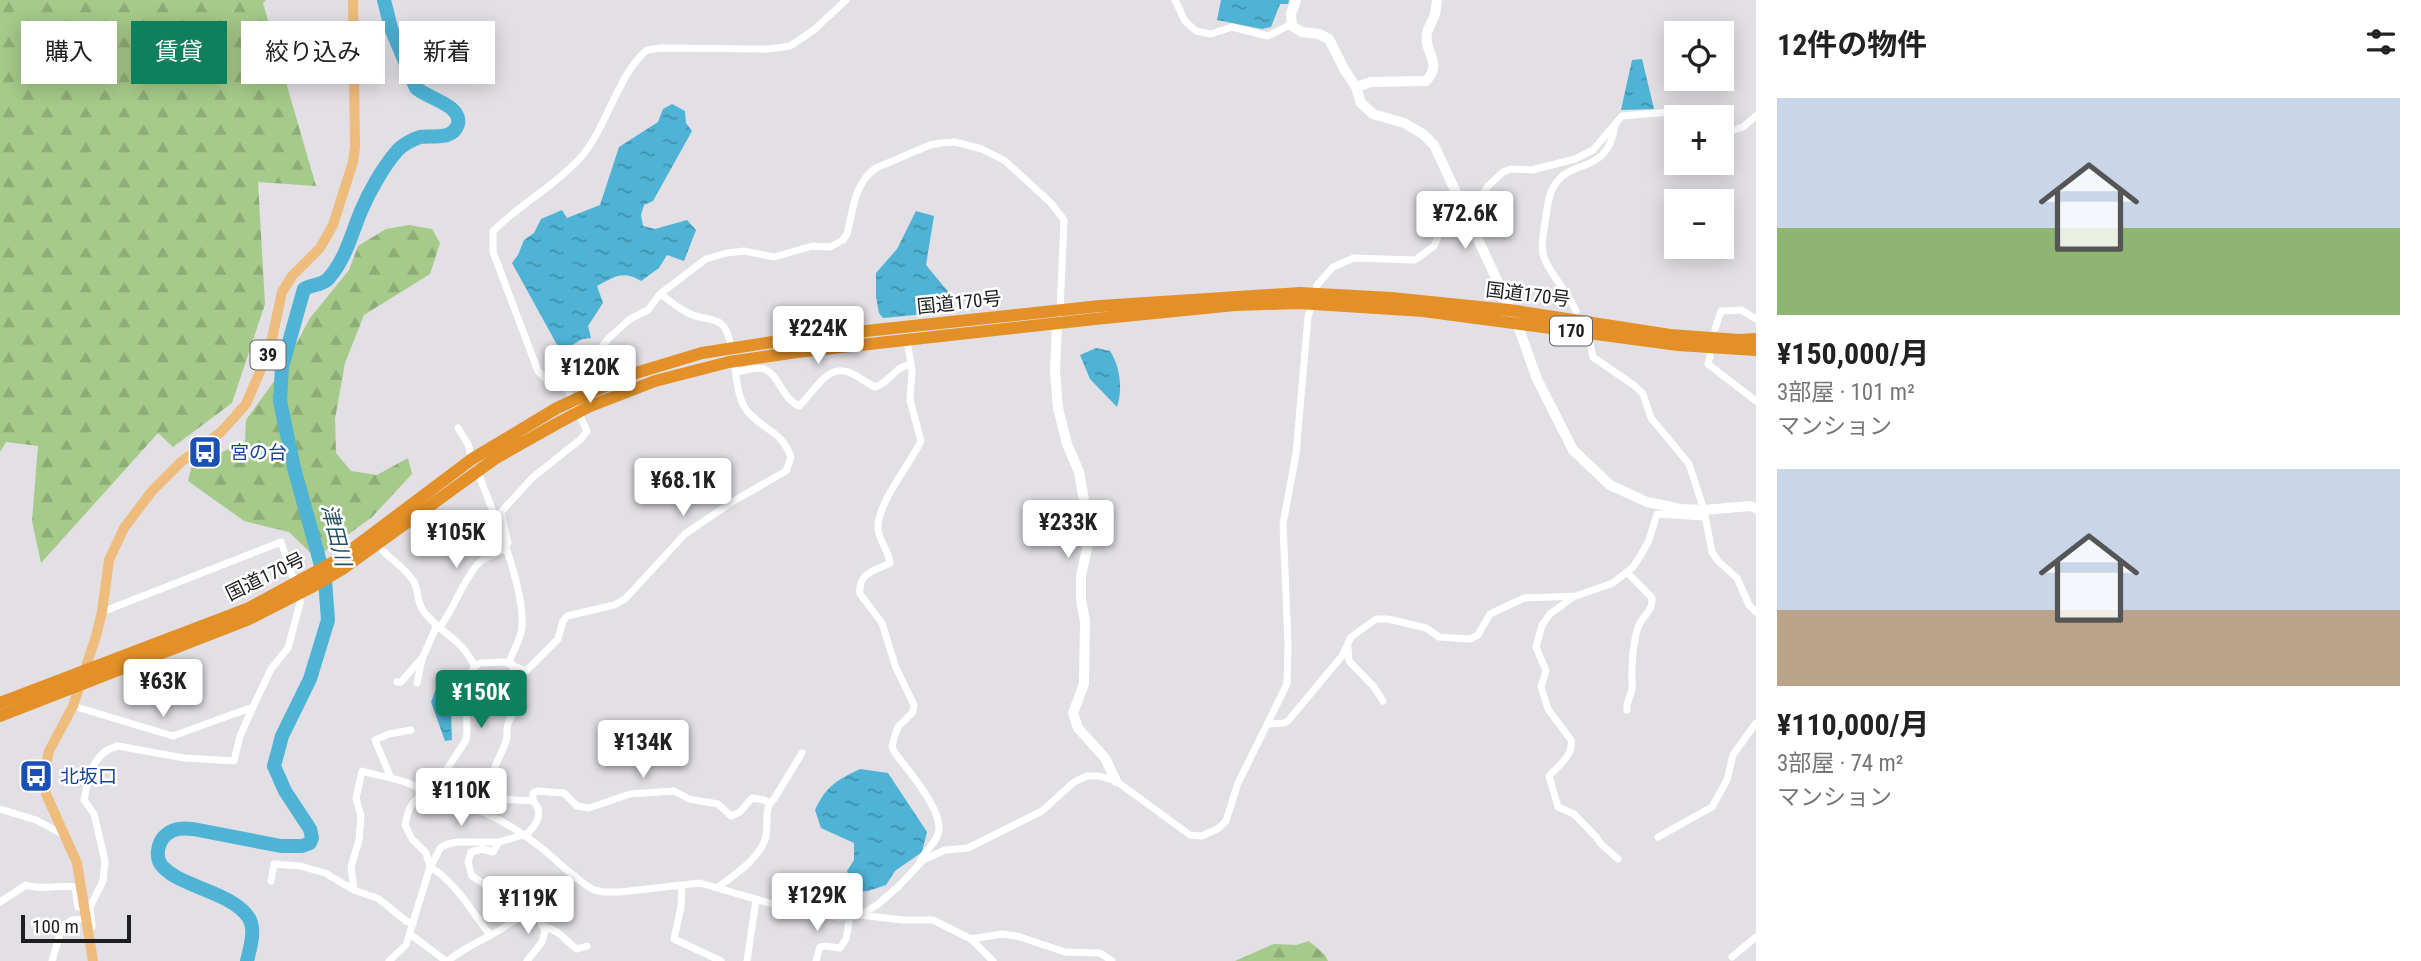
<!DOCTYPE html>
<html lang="ja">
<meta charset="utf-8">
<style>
body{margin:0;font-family:"Roboto Condensed","Noto Sans JP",sans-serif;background:#f6f6f6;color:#222;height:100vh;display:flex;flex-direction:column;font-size:26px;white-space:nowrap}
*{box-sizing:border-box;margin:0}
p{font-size:23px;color:#767676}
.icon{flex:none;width:38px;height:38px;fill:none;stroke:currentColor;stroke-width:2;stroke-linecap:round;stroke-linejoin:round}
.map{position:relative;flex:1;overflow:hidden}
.panel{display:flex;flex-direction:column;background:#fff;width:665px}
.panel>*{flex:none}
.top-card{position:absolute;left:21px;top:21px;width:665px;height:63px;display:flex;gap:14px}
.controls{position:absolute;left:1664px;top:21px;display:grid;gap:14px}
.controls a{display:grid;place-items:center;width:70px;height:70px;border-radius:0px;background:#fff;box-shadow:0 4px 18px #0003;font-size:35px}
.scale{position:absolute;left:21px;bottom:18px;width:110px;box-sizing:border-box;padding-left:7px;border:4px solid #1e1d1f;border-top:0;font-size:19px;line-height:24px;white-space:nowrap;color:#1e1d1f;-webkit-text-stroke:5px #fff;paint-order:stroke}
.price{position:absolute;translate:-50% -60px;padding:0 16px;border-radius:7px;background:#fff;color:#222;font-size:23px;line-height:46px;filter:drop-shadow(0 2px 4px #0008)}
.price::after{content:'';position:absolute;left:50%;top:42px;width:21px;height:16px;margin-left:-10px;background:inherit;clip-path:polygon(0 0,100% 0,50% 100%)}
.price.active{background:#0e805d;color:#fff}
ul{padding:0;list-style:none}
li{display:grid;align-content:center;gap:14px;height:371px;padding:0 21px}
li span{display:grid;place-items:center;height:217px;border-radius:0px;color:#555}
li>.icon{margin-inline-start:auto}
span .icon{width:126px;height:126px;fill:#fffc;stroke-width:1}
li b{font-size:30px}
h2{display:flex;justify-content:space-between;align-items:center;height:84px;padding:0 21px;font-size:30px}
.chip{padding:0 24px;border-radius:0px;background:#fff;box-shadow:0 4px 18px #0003;font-size:24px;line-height:63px}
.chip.active{background:#0e805d;color:#fff}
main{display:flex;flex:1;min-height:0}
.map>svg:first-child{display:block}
</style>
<main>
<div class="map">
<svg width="1756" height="961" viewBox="0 0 1756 961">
<defs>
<pattern id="forest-firs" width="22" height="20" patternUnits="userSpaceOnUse" patternTransform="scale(1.75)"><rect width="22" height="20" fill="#a5ca89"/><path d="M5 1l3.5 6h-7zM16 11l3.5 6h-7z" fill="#8ead76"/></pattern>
<pattern id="water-ripples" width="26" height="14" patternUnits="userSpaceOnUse" patternTransform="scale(1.75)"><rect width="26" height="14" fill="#4eb3d5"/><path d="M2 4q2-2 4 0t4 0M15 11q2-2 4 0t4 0" fill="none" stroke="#4091ac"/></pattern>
</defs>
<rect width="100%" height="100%" fill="#e2dfe5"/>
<!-- forest -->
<path fill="url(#forest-firs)" d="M0,0h266l-3,3 53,183 -58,-4 7,122 -33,99 -59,44 -15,-14 -117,130 -9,-42 6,-75 -32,-4 -6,10z
M409,225l23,4 8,14 -10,31 -66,41 -19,48 -10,56 1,34 15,18 26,4 31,-17 4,16 -40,43 -56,41 -27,-26 -45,-11 -56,-40 4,-16 53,-23 1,-22 37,-51 27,-51 39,-48 9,-24 28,-17z
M1309,941l16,14 3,6h-93l39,-17 22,1z"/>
<!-- water -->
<path fill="url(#water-ripples)" d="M1221,0h68l-1,4h-8l-9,23 -9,2 -45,-9z
M1642,59l12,50 -33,1 11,-50z
M672,104l13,7 1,12 6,8 -39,70 -9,4 -3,10 2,11 12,3 32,-9 9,10 -12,31 -17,-6 -8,13 -18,13c-19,-11 -26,-4 -44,5l6,17 -15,23 3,12 -9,1 -21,13 -49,-89 6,-8 6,-15 10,-7 7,-14 21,-9 5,8 33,-13 19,-58 39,-25 5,-13z
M916,211l18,5 -8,49 29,35 -8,12 -64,6 -4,-5 -3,-16v-24l21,-24z
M1096,348l14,3c10,15 13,38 7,56l-27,-28 -10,-24z
M438,684l12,1 2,55 -7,1 -14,-39z
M860,769l28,4 39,59 -5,20 -27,19 -9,14 -18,6 -14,1 -7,-21 7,-11v-17l-33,-15 -6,-18c11,-24 22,-30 45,-41z"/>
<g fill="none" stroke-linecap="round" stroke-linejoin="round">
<!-- river -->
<path stroke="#4eb3d5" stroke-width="14" d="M247,961c3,-13 9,-31 2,-43 -17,-26 -65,-30 -85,-50 -10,-9 -7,-26 3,-34 8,-6 16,-6 26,-5l88,17h21l8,-3 2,-5 -2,-9 -25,-38 -11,-25 8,-30 28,-57 18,-59 -3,-40 -31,-112 -14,-67 2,-34 22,-78c8,-5 17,-3 24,-10 18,-20 23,-44 33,-68 8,-19 22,-44 36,-60 5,-6 16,-12 23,-14 12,-2 33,4 38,-13 4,-19 -31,-26 -42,-36l-25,-60 -7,-28"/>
<!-- street -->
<path stroke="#fff" stroke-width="7" d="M1175,0l10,21 11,10 15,3 21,-7 36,9 23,-12 1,2
M1722,134l21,-7 13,-11
M660,294c9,6 18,14 28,19 22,11 37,-2 43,34
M1576,311c-8,-19 -23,-33 -31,-51 -5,-10 -2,-26 0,-37 2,-12 2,-26 9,-37 17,-29 53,-10 61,-60
M1715,329l6,-18 20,-1 15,9
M907,340l5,31 -2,29 11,41c-11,23 -42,60 -43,85 -1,13 11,24 12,37 -16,8 -32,10 -30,31l22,29 14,45 18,37 -1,7 -15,15 -3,8 -3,12 3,6c13,17 46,55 44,77 -2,14 -16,21 -20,34
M1590,343l3,14 42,29 8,8 8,24 38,46 15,46 8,42 6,9 19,17 12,27 7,7
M1710,356l-2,8 48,37
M736,372c8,-1 20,-6 28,-3 14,4 19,31 35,37 14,-12 28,-44 52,-33 9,4 15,10 24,14 15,-4 20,-22 36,-22
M569,385l-23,-6 -8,-8 -45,-119v-21c27,-27 62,-45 88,-74 26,-30 37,-83 66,-107l14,-2 108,1 21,-3 24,-16 32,-30
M458,428l10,16 4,15
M477,470c15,40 48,116 45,157 -1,13 -9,23 -13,36
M383,551c9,9 24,19 31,31 5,9 2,19 10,30 18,23 37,25 51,55
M1572,598l-22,16 -8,11 -6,22 10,24 -5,16 7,22 23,31c3,15 -13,26 -22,36l9,31 16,7 23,24 4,6 17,15
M440,627c15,-20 21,-43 37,-62 9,-11 25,-10 31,-22l-7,-31 31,-34 49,-39 6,-8 -19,-41 1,-5 40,-47 21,-19 18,-9 12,-16 46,-35 21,-6 17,-2 30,6 38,-11 18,1 13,-7 4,-6c6,-24 7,-51 29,-66l54,-23 11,-2 14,-1 27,7 23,12 46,42 13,17 -4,91 -3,12
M1348,648l1,13 25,26 9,14
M512,664l11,36c-6,8 -12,14 -15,24 -2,5 0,11 -2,17 -5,17 -25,41 -8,58l35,2c12,12 3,25 -8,35
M397,682h4l20,-23
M417,683l5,-24 15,-34
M73,706l100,30 80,-29
M1627,710c-1,-9 4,-14 5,-21 1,-6 -1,-12 0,-17 0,-14 2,-32 6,-45 4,-11 15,-15 14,-29l-25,-26
M1268,724l16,-1 4,-2 54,-65 9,-19 25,-18h12l38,9 13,9 31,2 8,-4 12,-21 34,-16 52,-2 37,-13 20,-16 9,-14 7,-13 8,-26 47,3
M390,776l-15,-36 14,-6 22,-4
M438,796l7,-24 21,-32 1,-8 -1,-37 7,-27 7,-5 24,-1 22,9 32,-32 5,-18 4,-5 47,-11 11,-6 60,-65 47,-32 54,-31 5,-14c-9,-25 -24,-25 -41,-43 -13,-12 -13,-36 -16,-52
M533,801v-8l4,-2 27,2 13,13 12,2 41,-14 44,-3 15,8 29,5 13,12 9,-4 12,-14 12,2 5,3
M0,809l36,11 28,15
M1658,837l54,-30 15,-27 6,-25 23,-32
M499,842l-6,10 -11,-3 -11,3 -3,10 4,14 11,7 16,17 30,7
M271,881l3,-17 26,2 25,7 29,17 25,9 27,22 7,3
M682,885l-1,22 -7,32 47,22
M718,887c17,-12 39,-27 47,-47 5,-14 -3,-31 9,-41l28,-46
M354,890l-3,-23 8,-27 2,-24 -5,-18 6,-27c22,7 46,7 65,23
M0,902l26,-17c17,6 32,-1 49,2l3,20 7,1
M860,915l43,5h30l38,19 22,22
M92,926l-2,-19 13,-26 2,-20 -11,-47 -10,-14c4,-23 9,-48 34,-54l66,12 50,3 6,-25 13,-29 18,-38 17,-21 12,-45v-5l-19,-56 -179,70
M544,927c16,3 21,14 33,22l10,-3
M410,934l36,27
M490,935c-18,-23 -35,-54 -60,-68l11,-20 7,-3 9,-2h42l24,-7
M971,939l31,-5 15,2 48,16 35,1 12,8
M1732,957l24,-20
M52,961l10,-34 10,-7 15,-1
M389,961l17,-16 24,-78 -4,-14 -14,-14 -7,-14c3,-15 6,-26 22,-31 37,5 83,29 112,52 18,14 34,32 55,44l9,2h17l80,-9 83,24 55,10h12l10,-2 17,-10 22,-19 24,-26 22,-10 23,-2 74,-37 32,-29 13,-6h12l17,5 74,54 12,1 17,-8 7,-7 12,-38 49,-99 1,-40 -5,-120 13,-70 12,-137 9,-32 16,-18 21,-9 61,2 19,-14 12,-27 34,-21 8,-12 15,-14 8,-3 21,1 43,-11 18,-9 29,-34 48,-4 6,9
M448,961c18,-16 42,-23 61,-37 21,-15 42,-36 66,-48
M527,961l15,-19 3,-11 -13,-25
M747,961l9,-61
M816,961l4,-14 5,-1 15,2 6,-9 4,-22"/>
<!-- secondary -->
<path stroke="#fff" stroke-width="10" d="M1296,0l-5,14 1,12 10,6 17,2 10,5 15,30 12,18 5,16 12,11 31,9 19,11 11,11 83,178 20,56 36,71 37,35 37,17 34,7 23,1 46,-4 6,2
M1356,87l15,-5 55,-1c18,-19 -3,-28 1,-48 1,-5 5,-11 7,-16 2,-5 2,-11 3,-17
M1057,323l-2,48 3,37 9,36 12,28 11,62 -9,42v24l4,21 -1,63 -11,29 5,15 27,30 11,23"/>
<!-- primary -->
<path stroke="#eebc7d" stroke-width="10" d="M93,961l-16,-98 -31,-69 -2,-22 5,-21 24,-45 23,-70 6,-24 7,-52 15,-32 28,-37 29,-29 40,-30 25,-28 24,-56 12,-56 10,-16 28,-28 13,-23 20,-63 2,-15 -2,-147"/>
<!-- highway -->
<path stroke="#e29027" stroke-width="12" d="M0,703l249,-95 90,-49 133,-100 85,-51 72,-33 73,-22 89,-14 309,-33 200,-13 91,5 118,12 161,25 69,5 17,-1
M0,716l247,-96 63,-32 34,-20 152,-110 62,-35 30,-16 67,-26 74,-19 68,-10 298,-33 140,-14 64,-2 124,8 255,34 78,5"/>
</g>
<!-- icons -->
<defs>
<symbol id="bus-square" viewBox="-11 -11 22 22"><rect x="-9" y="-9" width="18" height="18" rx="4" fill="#1a4fb4" stroke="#fff"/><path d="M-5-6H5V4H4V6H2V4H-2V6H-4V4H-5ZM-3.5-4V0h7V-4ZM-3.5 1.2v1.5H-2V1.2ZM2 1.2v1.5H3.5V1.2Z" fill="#fff"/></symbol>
</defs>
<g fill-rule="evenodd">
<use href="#bus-square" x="186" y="433" width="38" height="38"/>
<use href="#bus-square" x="17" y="757" width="38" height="38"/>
</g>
<g text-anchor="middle" stroke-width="5" stroke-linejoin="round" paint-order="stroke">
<!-- shield labels -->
<g fill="#fff" stroke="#626162" stroke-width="2">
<rect x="1550" y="316.5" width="42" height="29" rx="5"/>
<rect x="250.5" y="340.5" width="35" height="29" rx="5"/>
</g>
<g font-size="18" font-weight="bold" fill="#1e1d1f">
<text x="1571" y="337">170</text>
<text x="268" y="361">39</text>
</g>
<!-- street labels -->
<g font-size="19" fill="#1e1d1f" stroke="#fff">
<text transform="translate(1528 294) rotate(7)" y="7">国道170号</text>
<text transform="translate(959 302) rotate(-6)" y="7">国道170号</text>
<text transform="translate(265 576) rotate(-26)" y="7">国道170号</text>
</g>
<!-- transit labels -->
<g font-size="19" fill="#164399" stroke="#fff" text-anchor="start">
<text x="230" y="459">宮の台</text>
<text x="60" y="783">北坂口</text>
</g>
<!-- water labels -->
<g font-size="21" font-style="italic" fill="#275362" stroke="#fff">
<text transform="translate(336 535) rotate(76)" y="7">津田川</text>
</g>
</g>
</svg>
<div class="controls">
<a><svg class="icon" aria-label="locate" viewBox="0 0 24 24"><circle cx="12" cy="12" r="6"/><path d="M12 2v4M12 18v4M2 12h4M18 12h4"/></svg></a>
<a>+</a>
<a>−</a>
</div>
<div class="scale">100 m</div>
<b class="price" style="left:1465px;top:251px">¥72.6K</b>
<b class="price" style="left:818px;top:366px">¥224K</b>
<b class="price" style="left:590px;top:405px">¥120K</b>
<b class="price" style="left:683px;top:518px">¥68.1K</b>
<b class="price" style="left:1068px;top:560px">¥233K</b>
<b class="price" style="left:456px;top:570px">¥105K</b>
<b class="price" style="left:163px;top:719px">¥63K</b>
<b class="price active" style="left:481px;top:730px">¥150K</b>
<b class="price" style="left:643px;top:780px">¥134K</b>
<b class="price" style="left:461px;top:828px">¥110K</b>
<b class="price" style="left:817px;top:933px">¥129K</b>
<b class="price" style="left:528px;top:936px">¥119K</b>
<div class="top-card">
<a class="chip">購入</a>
<a class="chip active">賃貸</a>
<a class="chip">絞り込み</a>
<a class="chip">新着</a>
</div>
</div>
<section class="panel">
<h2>12件の物件<svg class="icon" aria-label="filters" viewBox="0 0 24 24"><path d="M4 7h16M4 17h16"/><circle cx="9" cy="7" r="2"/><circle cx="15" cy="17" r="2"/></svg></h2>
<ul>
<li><span style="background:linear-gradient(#c9d6e8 60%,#8fb573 0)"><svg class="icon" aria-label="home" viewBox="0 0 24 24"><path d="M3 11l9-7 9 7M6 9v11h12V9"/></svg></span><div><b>¥150,000/月</b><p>3部屋 · 101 m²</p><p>マンション</p></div></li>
<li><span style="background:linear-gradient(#c9d6e8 65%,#b9a48a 0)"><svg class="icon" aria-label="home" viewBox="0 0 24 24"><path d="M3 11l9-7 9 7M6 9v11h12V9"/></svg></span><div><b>¥110,000/月</b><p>3部屋 · 74 m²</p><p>マンション</p></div></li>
</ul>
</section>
</main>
